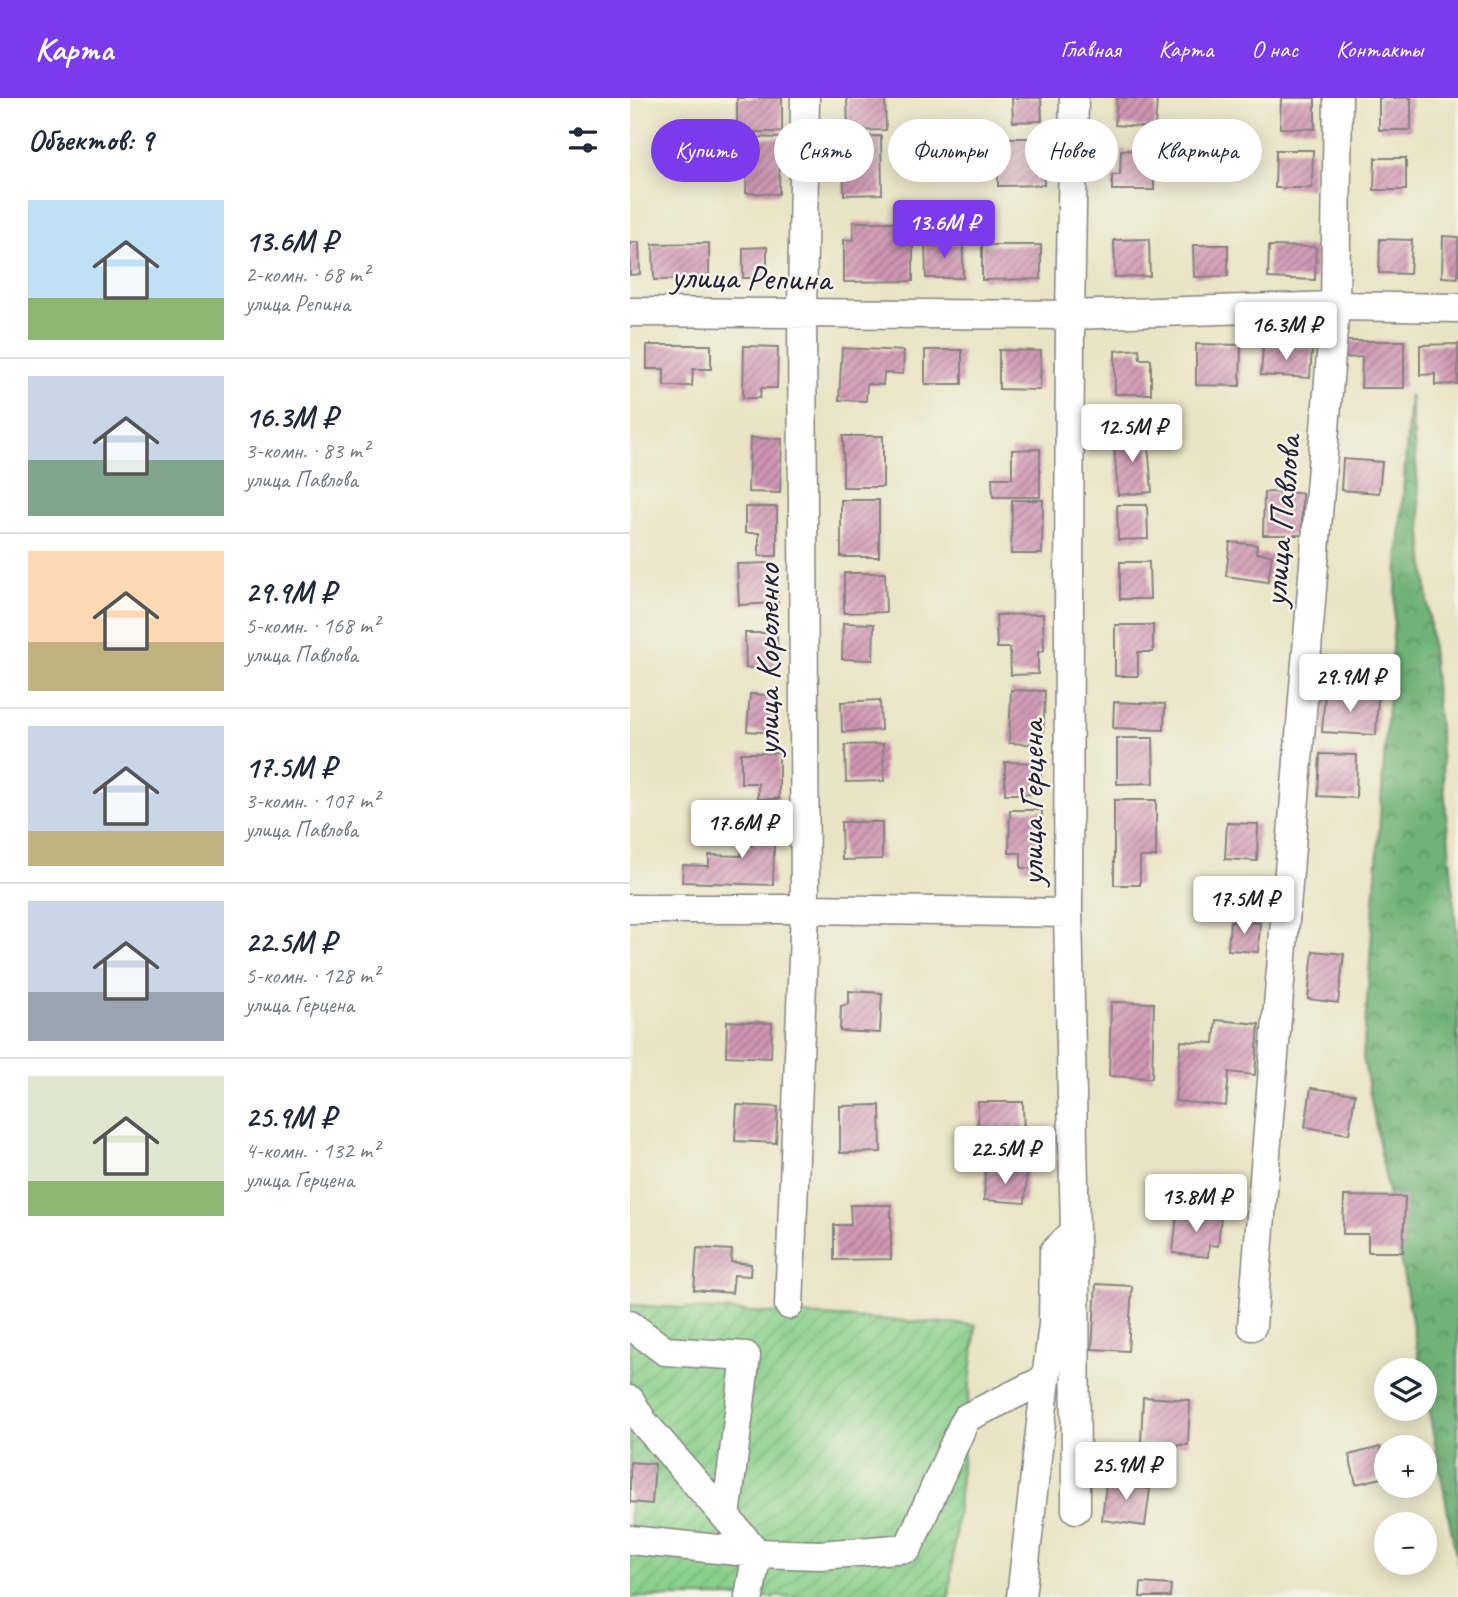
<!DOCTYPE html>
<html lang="ru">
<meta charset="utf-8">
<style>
body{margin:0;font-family:Caveat,sans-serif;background:#f2f2f3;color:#1f2937;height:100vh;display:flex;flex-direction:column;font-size:26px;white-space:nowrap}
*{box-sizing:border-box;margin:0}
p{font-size:23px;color:#747a83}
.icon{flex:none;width:38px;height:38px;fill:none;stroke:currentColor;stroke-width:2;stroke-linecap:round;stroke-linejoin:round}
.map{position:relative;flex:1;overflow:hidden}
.drawer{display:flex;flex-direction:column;background:#fff;width:630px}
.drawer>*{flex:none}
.guide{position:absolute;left:21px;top:21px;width:665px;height:63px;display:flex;gap:14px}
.controls{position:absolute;left:744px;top:1260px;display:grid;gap:14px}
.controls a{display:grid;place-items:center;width:63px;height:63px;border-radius:50%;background:#fff;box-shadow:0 4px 18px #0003;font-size:35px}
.price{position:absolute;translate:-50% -60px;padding:0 16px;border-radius:7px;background:#fff;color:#222;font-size:23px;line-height:46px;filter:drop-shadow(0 2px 4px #0008)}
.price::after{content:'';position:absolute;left:50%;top:42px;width:21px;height:16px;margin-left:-10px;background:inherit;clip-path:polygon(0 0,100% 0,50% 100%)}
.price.current{background:#7c3aed;color:#fff}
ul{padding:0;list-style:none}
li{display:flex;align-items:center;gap:21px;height:175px;padding:0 28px}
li+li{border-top:2px solid #e0e1e3}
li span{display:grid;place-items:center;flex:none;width:196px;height:140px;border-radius:0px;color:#555}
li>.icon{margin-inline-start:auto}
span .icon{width:84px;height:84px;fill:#fffc;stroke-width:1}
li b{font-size:30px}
h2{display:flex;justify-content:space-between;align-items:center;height:84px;padding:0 28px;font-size:30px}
.tag{padding:0 24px;border-radius:32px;background:#fff;box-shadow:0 4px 18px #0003;font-size:24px;line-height:63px}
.tag.current{background:#7c3aed;color:#fff}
header{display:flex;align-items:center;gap:42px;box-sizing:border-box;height:98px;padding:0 35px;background:#7c3aed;color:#fff}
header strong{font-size:33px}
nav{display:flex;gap:38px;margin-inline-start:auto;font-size:24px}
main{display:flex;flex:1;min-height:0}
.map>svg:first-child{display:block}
</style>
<header>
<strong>Карта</strong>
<nav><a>Главная</a><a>Карта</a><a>О нас</a><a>Контакты</a></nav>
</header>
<main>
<section class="drawer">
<h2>Объектов: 9<svg class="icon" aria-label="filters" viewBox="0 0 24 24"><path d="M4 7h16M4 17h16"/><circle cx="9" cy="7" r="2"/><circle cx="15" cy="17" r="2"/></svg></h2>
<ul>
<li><span style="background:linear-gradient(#bfe0f5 70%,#8fb573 0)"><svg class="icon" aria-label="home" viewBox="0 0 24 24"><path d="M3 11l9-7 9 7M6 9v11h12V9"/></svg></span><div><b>13.6M ₽</b><p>2-комн. · 68 m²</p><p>улица Репина</p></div></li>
<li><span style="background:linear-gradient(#c9d6e8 60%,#7fa58c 0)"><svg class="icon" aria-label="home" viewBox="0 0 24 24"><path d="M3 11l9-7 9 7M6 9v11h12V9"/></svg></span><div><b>16.3M ₽</b><p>3-комн. · 83 m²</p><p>улица Павлова</p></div></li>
<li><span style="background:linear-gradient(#ffd9b3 65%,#c2b280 0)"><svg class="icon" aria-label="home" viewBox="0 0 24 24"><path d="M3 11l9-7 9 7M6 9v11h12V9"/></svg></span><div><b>29.9M ₽</b><p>5-комн. · 168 m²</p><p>улица Павлова</p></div></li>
<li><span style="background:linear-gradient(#c9d6e8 75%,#c2b280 0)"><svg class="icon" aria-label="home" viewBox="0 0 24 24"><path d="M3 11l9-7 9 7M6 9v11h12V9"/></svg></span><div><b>17.5M ₽</b><p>3-комн. · 107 m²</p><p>улица Павлова</p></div></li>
<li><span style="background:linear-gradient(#c9d6e8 65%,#9aa5b1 0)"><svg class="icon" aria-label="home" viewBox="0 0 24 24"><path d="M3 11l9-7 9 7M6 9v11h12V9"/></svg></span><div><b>22.5M ₽</b><p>5-комн. · 128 m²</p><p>улица Герцена</p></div></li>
<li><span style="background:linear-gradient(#dfe7d0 75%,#8fb573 0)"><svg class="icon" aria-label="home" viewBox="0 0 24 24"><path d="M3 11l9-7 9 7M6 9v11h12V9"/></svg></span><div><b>25.9M ₽</b><p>4-комн. · 132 m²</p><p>улица Герцена</p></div></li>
</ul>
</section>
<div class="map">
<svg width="828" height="1499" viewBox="0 0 828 1499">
<defs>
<pattern id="forest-crowns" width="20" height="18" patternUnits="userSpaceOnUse" patternTransform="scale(1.75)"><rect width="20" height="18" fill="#6fb277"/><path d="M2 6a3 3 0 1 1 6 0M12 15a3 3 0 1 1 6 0" fill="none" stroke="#5b9063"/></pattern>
<pattern id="garden-furrows" width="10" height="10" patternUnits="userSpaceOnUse" patternTransform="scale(1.75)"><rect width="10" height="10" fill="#8ad08b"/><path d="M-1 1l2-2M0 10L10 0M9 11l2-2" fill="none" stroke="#77b279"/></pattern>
<pattern id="building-hatch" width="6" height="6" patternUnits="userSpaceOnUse" patternTransform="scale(1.75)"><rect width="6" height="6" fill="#cf95b3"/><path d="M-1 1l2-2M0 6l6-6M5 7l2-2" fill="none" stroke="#a87993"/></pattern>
</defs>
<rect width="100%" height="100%" fill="#f7f3e8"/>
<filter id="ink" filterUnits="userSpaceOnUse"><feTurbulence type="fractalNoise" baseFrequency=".0143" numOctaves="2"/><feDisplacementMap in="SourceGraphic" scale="14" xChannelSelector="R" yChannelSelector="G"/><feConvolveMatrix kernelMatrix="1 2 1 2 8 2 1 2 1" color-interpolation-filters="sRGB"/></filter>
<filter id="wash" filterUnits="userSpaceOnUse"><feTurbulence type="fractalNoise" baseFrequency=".00686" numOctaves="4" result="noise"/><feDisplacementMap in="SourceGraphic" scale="28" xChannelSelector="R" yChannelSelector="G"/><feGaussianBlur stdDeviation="1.57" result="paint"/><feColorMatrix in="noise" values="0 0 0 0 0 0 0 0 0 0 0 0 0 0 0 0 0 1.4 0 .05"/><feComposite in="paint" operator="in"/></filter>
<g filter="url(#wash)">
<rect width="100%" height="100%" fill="#e9e4c4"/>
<!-- forest -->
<path fill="url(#forest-crowns)" stroke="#486a59" stroke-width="2" d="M780,296l48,554v618l-33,-176 -1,-20h-3l-58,-313z"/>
<!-- garden -->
<path fill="url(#garden-furrows)" stroke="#567963" stroke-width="2" d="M0,1207l346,20 -27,272h-319z"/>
<g id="blocks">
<!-- building -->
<path fill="url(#building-hatch)" d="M107,0h45v34h-45z
M217,0h38l1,32 -38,1z
M382,0h29l1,23 -29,1z
M487,0h40l-2,30 -40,-3z
M651,0h34v31l-35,-1z
M749,0h32v32h-32z
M251,38l1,58 -38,1 -1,-58z
M118,39l32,1 -1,56 -33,-1z
M368,40h45l1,47 -46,1z
M491,52l33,1v39h-42v-15h8z
M646,52h37l-1,38h-37z
M745,60h31v32h-32z
M223,124h60v59l-69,1v-42h10z
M813,138l15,1v41l-16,-1z
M519,141l1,37 -35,1 -1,-37z
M750,141l32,1 -2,34 -31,-1z
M9,144l1,32 -10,1v-32z
M79,145v36l-55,1 -1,-36z
M295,145h38v35h-37z
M352,147h59v34l-59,1z
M563,147h35v31l-34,1z
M639,148l47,1 -1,33 -47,-2z
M137,149v31h-24v-30z
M714,243h60v47h-43l1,-31 -18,1z
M566,246l45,1 -1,41 -44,-1z
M828,246v40l-23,1v-11l-15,1v-30z
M17,247h64v24h-18l-1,17h-28v-17h-17z
M633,247l49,3 -2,30 -49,-3z
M114,248l34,1 -1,41h-16l-1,10h-17z
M212,250l62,3 -1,23 -19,-1 -1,12 -16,-1 -1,17 -27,-1z
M509,251l1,10h11v35h-36v-43z
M295,252h37v34h-37z
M369,252l42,1 -1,39 -41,-1z
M517,335l5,59 -34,3 -5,-60z
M213,338h40v51h-40z
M120,340l32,1 -2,54 -32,-1z
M410,351v48h-47l-1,-19h20v-28z
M713,361l39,3 -3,31 -38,-3z
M634,394l38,1v42h-39z
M211,402h38v57h-38z
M382,402h31l-1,54h-31z
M487,407h30l1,34 -30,1z
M115,409h32v49h-18v-23h-14z
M600,444l27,3 -1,8 16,2 -4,27 -42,-6z
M490,464h29l1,37h-30z
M146,465l2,40 -39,2 -2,-41z
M214,475h41l1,39 -42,1z
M413,516l1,37 -6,1v22l-27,1 -1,-27h-13l-1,-33z
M213,525l31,1 -1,36 -31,-1z
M485,527h38v27h-15v24h-23z
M115,535h32l1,34 -32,1z
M381,592l34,1 -2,54 -34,-2z
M695,594l53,4 -2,39 -54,-3z
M120,596l28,2 -3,37 -28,-2z
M250,602l1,30 -39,2 -1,-30z
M484,604l51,2 -1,26 -51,-2z
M487,640h36l1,45 -37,1z
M253,646l1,37 -38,1 -1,-37z
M111,655h38v46h-21v-16h-17z
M690,656l37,1 -1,43 -38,-2z
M375,664l36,1v31h-36z
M484,702h42v57h-16v28h-26z
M380,712h32v59l-21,-1v-15h-12z
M123,715l22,1 -2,71 -91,-3 1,-17 26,1v-11l32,1 1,-11 10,1z
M211,724h41v37l-40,1z
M597,725l31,1 -1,37 -32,-2z
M600,823l30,2 -2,29 -30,-2z
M683,853l31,3 -6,49 -30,-4z
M219,893l33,2 -2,40 -40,-2 1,-25 8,-2z
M481,904l43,1 -2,75 -43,-2z
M586,922l43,4 -4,51 -26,-3 -3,34 -51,-5 6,-60 33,2z
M97,923l45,2 -1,35 -45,-2z
M681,990l44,6 -6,40 -44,-7z
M348,1004h45l1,41h12v16h-58z
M107,1007l41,2 -2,36 -41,-2z
M250,1007l1,47 -41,1v-47z
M355,1071l42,2 -2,32 -41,-3z
M714,1098l61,1 -2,55h-35v-18h-25z
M220,1107h41v54l-57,1v-35h17z
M547,1115l44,4 -3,29 -9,-1 -1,12 -35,-4z
M67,1150l35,2 -1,12 20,2 -1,12 -16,-1 -2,18 -38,-3z
M466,1186l36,2 -4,65 -36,-2z
M513,1299l47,3 -2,45 -47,-2z
M750,1349l6,30 -30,7 -7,-29z
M0,1364l25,2 -3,40 -22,-2z
M486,1378l21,2 -1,9 14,2 -5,37 -43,-6 4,-37 9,2z
M511,1485l30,2 -1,12h-30z"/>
</g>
</g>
<g filter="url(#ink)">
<use href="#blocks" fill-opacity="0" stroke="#868380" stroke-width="2"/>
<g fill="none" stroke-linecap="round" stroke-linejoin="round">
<defs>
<path id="minor" d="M444,0l-4,217 -2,598 7,318 1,278
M0,214l440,3 265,-9 123,2
M0,811h175l263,4
M159,1207l16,-396 -3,-594 3,-217
M0,1227l35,26 81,5 -20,161
M622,1228l83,-1020 3,-208
M0,1302l14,23 113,130 -8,44
M0,1442l127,13 63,2 88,-7 58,-130 80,-39 7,-54 1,-73 21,-21
M391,1499l25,-218"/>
</defs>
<!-- minor casing -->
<use href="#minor" stroke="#868380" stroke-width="31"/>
<!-- minor -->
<use href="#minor" stroke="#fff" stroke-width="28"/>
</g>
</g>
<g text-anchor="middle" stroke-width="5" stroke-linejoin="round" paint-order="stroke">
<!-- street labels -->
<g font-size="35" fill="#22223b" stroke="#f7f3e8">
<text transform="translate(121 179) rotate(1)" y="12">улица Репина</text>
<text transform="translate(651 423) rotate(-85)" y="12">улица Павлова</text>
<text transform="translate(137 562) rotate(-90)" y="12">улица Короленко</text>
<text transform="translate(401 705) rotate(-90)" y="12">улица Герцена</text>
</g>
</g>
</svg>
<div class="controls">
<a><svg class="icon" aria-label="layers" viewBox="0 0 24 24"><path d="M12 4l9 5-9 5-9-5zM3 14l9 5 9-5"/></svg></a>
<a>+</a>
<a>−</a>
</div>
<b class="price current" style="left:314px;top:162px">13.6M ₽</b>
<b class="price" style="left:656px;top:264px">16.3M ₽</b>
<b class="price" style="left:502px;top:366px">12.5M ₽</b>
<b class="price" style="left:720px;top:616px">29.9M ₽</b>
<b class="price" style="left:112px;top:762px">17.6M ₽</b>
<b class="price" style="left:614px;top:838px">17.5M ₽</b>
<b class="price" style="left:375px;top:1088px">22.5M ₽</b>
<b class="price" style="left:566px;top:1136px">13.8M ₽</b>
<b class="price" style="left:496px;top:1404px">25.9M ₽</b>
<div class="guide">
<a class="tag current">Купить</a>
<a class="tag">Снять</a>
<a class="tag">Фильтры</a>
<a class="tag">Новое</a>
<a class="tag">Квартира</a>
</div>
</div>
</main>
